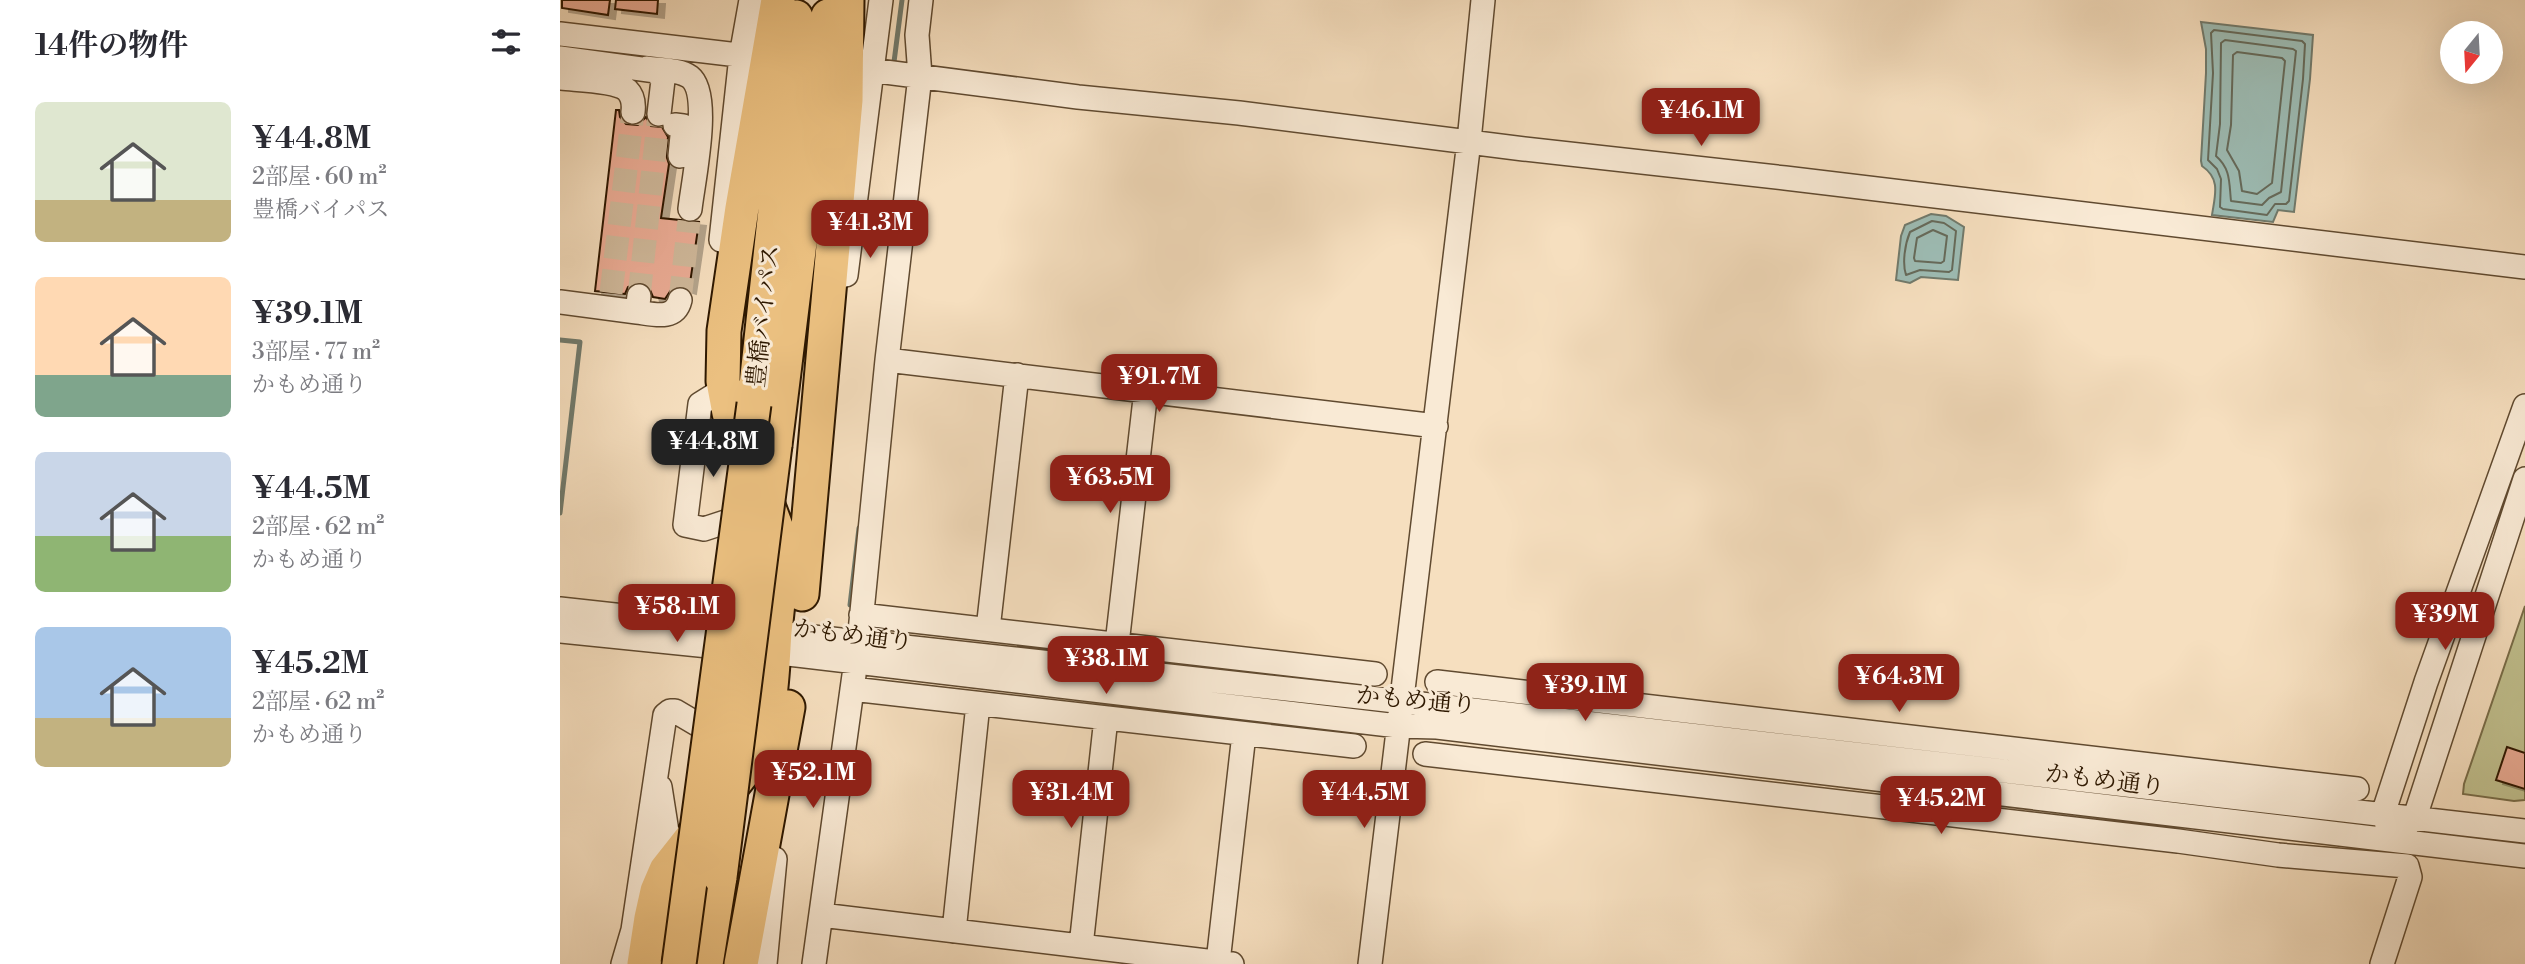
<!DOCTYPE html>
<html lang="ja">
<meta charset="utf-8">
<style>
body{margin:0;font-family:"Libre Bodoni","Noto Serif JP",serif;background:#f2f2f3;color:#2b2b33;height:100vh;display:flex;flex-direction:column;font-size:26px;white-space:nowrap}
*{box-sizing:border-box;margin:0}
p{font-size:23px;color:#7c7c81}
.icon{flex:none;width:38px;height:38px;fill:none;stroke:currentColor;stroke-width:2;stroke-linecap:round;stroke-linejoin:round}
.map{position:relative;flex:1;overflow:hidden}
.drawer{display:flex;flex-direction:column;background:#fff;width:560px}
.drawer>*{flex:none}
.needle{width:46px;rotate:198deg}
.fabs{position:absolute;left:1880px;top:21px;display:grid;gap:14px}
.fabs a{display:grid;place-items:center;width:63px;height:63px;border-radius:50%;background:#fff;box-shadow:0 7px 28px #0002;font-size:35px}
.price{position:absolute;translate:-50% -60px;padding:0 16px;border-radius:14px;background:#8f2418;color:#fff;font-size:23px;line-height:46px;filter:drop-shadow(0 2px 4px #0008)}
.price::after{content:'';position:absolute;left:50%;top:42px;width:21px;height:16px;margin-left:-10px;background:inherit;clip-path:polygon(0 0,100% 0,50% 100%)}
.price.selected{background:#222;color:#fff}
ul{padding:0;list-style:none}
li{display:flex;align-items:center;gap:21px;height:175px;padding:0 35px}
li span{display:grid;place-items:center;flex:none;width:196px;height:140px;border-radius:10px;color:#555}
li>.icon{margin-inline-start:auto}
span .icon{width:84px;height:84px;fill:#fffc;stroke-width:1}
li b{font-size:30px}
h2{display:flex;justify-content:space-between;align-items:center;height:84px;padding:0 35px;font-size:30px}
main{display:flex;flex:1;min-height:0}
.map>svg:first-child{display:block}
</style>
<main>
<section class="drawer">
<h2>14件の物件<svg class="icon" aria-label="filters" viewBox="0 0 24 24"><path d="M4 7h16M4 17h16"/><circle cx="9" cy="7" r="2"/><circle cx="15" cy="17" r="2"/></svg></h2>
<ul>
<li><span style="background:linear-gradient(#dfe7d0 70%,#c2b280 0)"><svg class="icon" aria-label="home" viewBox="0 0 24 24"><path d="M3 11l9-7 9 7M6 9v11h12V9"/></svg></span><div><b>¥44.8M</b><p>2部屋 · 60 m²</p><p>豊橋バイパス</p></div></li>
<li><span style="background:linear-gradient(#ffd9b3 70%,#7fa58c 0)"><svg class="icon" aria-label="home" viewBox="0 0 24 24"><path d="M3 11l9-7 9 7M6 9v11h12V9"/></svg></span><div><b>¥39.1M</b><p>3部屋 · 77 m²</p><p>かもめ通り</p></div></li>
<li><span style="background:linear-gradient(#c9d6e8 60%,#8fb573 0)"><svg class="icon" aria-label="home" viewBox="0 0 24 24"><path d="M3 11l9-7 9 7M6 9v11h12V9"/></svg></span><div><b>¥44.5M</b><p>2部屋 · 62 m²</p><p>かもめ通り</p></div></li>
<li><span style="background:linear-gradient(#a9c7e8 65%,#c2b280 0)"><svg class="icon" aria-label="home" viewBox="0 0 24 24"><path d="M3 11l9-7 9 7M6 9v11h12V9"/></svg></span><div><b>¥45.2M</b><p>2部屋 · 62 m²</p><p>かもめ通り</p></div></li>
</ul>
</section>
<div class="map">
<svg width="1965" height="964" viewBox="0 0 1965 964">
<defs>
<filter id="shadow"><feDropShadow dx="7" dy="4" stdDeviation="0" flood-color="#0004"/></filter>
</defs>
<rect width="100%" height="100%" fill="#f6dfbf"/>
<filter id="stains"><feTurbulence type="fractalNoise" baseFrequency=".00286" numOctaves="4"/><feColorMatrix values="0 0 0 0 .2 0 0 0 0 .09 0 0 0 0 .02 0 0 0 .5 -.17"/></filter>
<radialGradient id="worn" r=".72"><stop offset=".6" stop-color="#630" stop-opacity="0"/><stop offset="1" stop-color="#630" stop-opacity=".3"/></radialGradient>
<!-- green -->
<path fill="#c1c18f" stroke="#786c48" stroke-width="2" d="M1965,606v194l-11,1 -51,-7 1,-10z"/>
<!-- water -->
<path fill="#9dbcb4" stroke="#717a6c" stroke-width="2" d="M1641,22l112,13 -3,44 -16,133 -16,-2 -5,12 -61,-7c3,-20 9,-36 -10,-49l-1,-5 5,-88v-24z
M1371,214l15,2 18,11 -6,53 -37,-3 -11,6 -14,-3 5,-44 4,-11z"/>
<g fill="none" stroke-linecap="round" stroke-linejoin="round">
<!-- shore -->
<path stroke="#666a5a" stroke-width="2" d="M1654,30l88,11 3,3 -2,35 -14,122 -3,3h-11l-8,11 -44,-6 -3,-2 1,-28 -4,-10 -9,-9 5,-87 -2,-40z
M1665,40l68,9 3,2 -15,141 -12,6 -7,7 -31,-4c-2,-18 0,-32 -15,-45l4,-32 1,-81z
M1677,52l45,6 3,3 -13,122 -15,11 -15,-3 -3,-20 -12,-21 4,-25 2,-70z
M1372,221l12,2 12,8 -4,39 -3,2 -29,-2 -14,5c-4,-12 -1,-31 4,-43z
M1373,230l14,6 -3,25 -3,2 -26,-2 -1,-3 3,-20z"/>
<!-- stream -->
<path stroke="#717a6c" stroke-width="5" d="M334,62l8,-62
M0,340l20,2 -20,171
M290,605l9,-77"/>
</g>
<!-- building -->
<path fill="#eaab94" stroke="#2e1800" stroke-width="2" filter="url(#shadow)" d="M2,0h48l-2,15 -46,-7z
M56,0h42l-1,14 -42,-5z
M56,110h3l1,7 6,7 12,1 8,-8 5,9 11,1 6,10 -2,18 3,9 -8,54 38,4 -10,68 -12,-4 -6,4 -6,9 -12,-2 -5,-12 -8,-3 -12,5 -3,7 -30,-3z
M1947,747l18,6v36l-29,-9z"/>
<g fill="none" stroke-linecap="round" stroke-linejoin="round">
<!-- minor-tunnel -->
<path stroke="#ceb799" stroke-width="23" stroke-dasharray="23 11" stroke-linecap="butt" d="M51,293l22,-181
M79,296l20,-182
M120,300l9,-79"/>
<defs>
<path id="minor" d="M0,34l195,23
M0,58l96,13 7,9 -4,34
M87,68c13,2 32,1 43,9 22,17 3,105 0,132
M302,69l216,28 161,16 285,36 261,29 740,89
M0,78c16,2 55,2 67,12 6,6 7,14 6,22
M115,125l8,1 -3,30
M161,240l20,-184 10,-56
M286,275l35,-275
M0,302l77,10 2,-16
M77,312c16,2 38,9 43,-12
M327,360l549,66
M164,389l-24,15 -15,121 19,4 46,-15
M0,609l809,89 1156,133
M301,615l514,59
M428,629l29,-254
M0,631l237,24 601,71 39,1 1088,129
M299,642l28,-282 33,-284 -3,-41 4,-35
M557,644l29,-254
M877,682l920,107
M292,689l502,57
M865,754l753,87 100,14 129,11 3,11 -28,87
M100,787l8,51 -2,32
M1828,827l-5,-13 43,-132 99,-276
M1844,828l11,-11 110,-338
M261,915l411,49
M394,931l24,-227
M521,946l25,-228
M658,962l26,-228
M63,964l10,-34 32,-215 5,-4h5l44,26
M205,964l10,-105
M254,964l40,-289
M810,964l99,-823 14,-141"/>
<path id="highway" d="M194,404l42,-387
M215,445l53,-429
M242,594l44,-494 1,-100
M84,964l7,-46 6,-27 9,-21 83,-105c23,-40 23,-89 26,-134 3,-26 5,-51 8,-77l-3,-17 -11,-29 -40,-95 -6,-32 1,-50 18,-123 36,-208
M146,964l14,-87
M181,964l47,-257"/>
</defs>
<!-- minor casing -->
<use href="#minor" stroke="#604a30" stroke-width="26"/>
<!-- highway casing -->
<use href="#highway" stroke="#2e1800" stroke-width="37"/>
<!-- minor -->
<use href="#minor" stroke="#f9ead5" stroke-width="23"/>
<!-- highway -->
<use href="#highway" stroke="#ebc080" stroke-width="33"/>
<defs>
<path id="highway-bridge" d="M160,877l55,-432
M119,964l75,-560"/>
</defs>
<!-- highway-bridge casing -->
<use href="#highway-bridge" stroke="#2e1800" stroke-width="37" stroke-linecap="butt"/>
<!-- highway-bridge -->
<use href="#highway-bridge" stroke="#ebc080" stroke-width="33"/>
</g>
<g text-anchor="middle" stroke-width="6" stroke-linejoin="round" paint-order="stroke">
<!-- street labels -->
<g font-size="24" fill="#2e1800" stroke="#f9ead5">
<text transform="translate(203 316) rotate(-84)" y="8">豊橋バイパス</text>
<text transform="translate(293 635) rotate(7)" y="8">かもめ通り</text>
<text transform="translate(856 700) rotate(5)" y="8">かもめ通り</text>
<text transform="translate(1545 780) rotate(7)" y="8">かもめ通り</text>
</g>
</g>
<rect width="100%" height="100%" filter="url(#stains)"/>
<rect width="100%" height="100%" fill="url(#worn)"/>
</svg>
<div class="fabs">
<a><svg class="needle" viewBox="-14 -14 28 28"><path d="M0-13l5 13h-10z" fill="#e53935"/><path d="M0 13l5-13h-10z" fill="#7c7c81"/></svg></a>
</div>
<b class="price" style="left:1141px;top:148px">¥46.1M</b>
<b class="price" style="left:310px;top:260px">¥41.3M</b>
<b class="price" style="left:599px;top:414px">¥91.7M</b>
<b class="price selected" style="left:153px;top:479px">¥44.8M</b>
<b class="price" style="left:550px;top:515px">¥63.5M</b>
<b class="price" style="left:117px;top:644px">¥58.1M</b>
<b class="price" style="left:1885px;top:652px">¥39M</b>
<b class="price" style="left:546px;top:696px">¥38.1M</b>
<b class="price" style="left:1339px;top:714px">¥64.3M</b>
<b class="price" style="left:1025px;top:723px">¥39.1M</b>
<b class="price" style="left:253px;top:810px">¥52.1M</b>
<b class="price" style="left:511px;top:830px">¥31.4M</b>
<b class="price" style="left:804px;top:830px">¥44.5M</b>
<b class="price" style="left:1381px;top:836px">¥45.2M</b>
</div>
</main>
